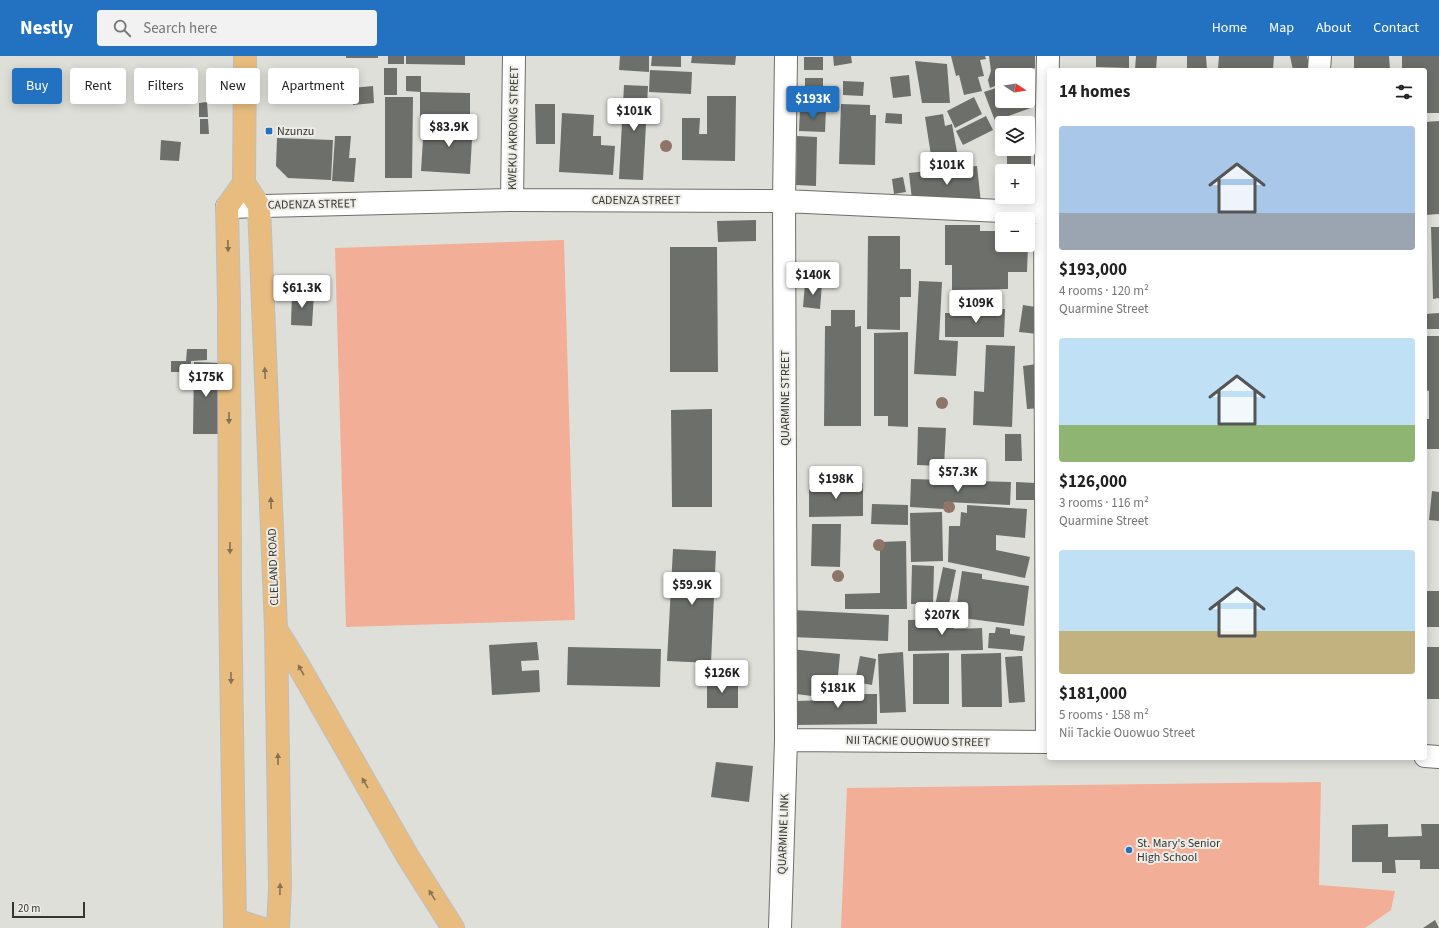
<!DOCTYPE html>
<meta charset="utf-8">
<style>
body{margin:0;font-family:"Source Sans 3",sans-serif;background:#f2f2f2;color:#222;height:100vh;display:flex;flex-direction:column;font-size:15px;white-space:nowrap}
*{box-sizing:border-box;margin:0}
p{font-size:13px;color:#767676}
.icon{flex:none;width:22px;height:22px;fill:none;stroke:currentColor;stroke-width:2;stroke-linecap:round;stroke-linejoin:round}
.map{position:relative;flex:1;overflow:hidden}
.side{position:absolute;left:1047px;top:12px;width:380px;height:692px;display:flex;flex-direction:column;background:#fff;border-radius:4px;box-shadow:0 2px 10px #0003}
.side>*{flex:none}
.guide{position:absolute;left:12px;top:12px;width:380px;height:36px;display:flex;gap:8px}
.needle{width:26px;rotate:102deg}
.fabs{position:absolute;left:995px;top:12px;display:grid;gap:8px}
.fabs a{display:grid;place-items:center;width:40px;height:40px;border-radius:4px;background:#fff;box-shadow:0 2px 10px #0003;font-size:20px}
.scale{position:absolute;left:12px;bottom:10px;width:73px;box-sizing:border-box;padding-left:4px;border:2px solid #353533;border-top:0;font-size:11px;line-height:14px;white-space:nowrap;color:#353533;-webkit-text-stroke:3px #edece6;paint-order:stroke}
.price{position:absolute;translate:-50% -34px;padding:0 9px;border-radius:4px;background:#fff;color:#222;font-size:13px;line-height:26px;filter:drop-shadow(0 1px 2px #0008)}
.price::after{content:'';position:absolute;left:50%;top:24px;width:12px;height:9px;margin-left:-6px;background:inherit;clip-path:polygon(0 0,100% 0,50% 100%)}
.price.selected{background:#2372c1;color:#fff}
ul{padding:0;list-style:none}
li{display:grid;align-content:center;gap:8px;height:212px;padding:0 12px}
li span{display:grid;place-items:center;height:124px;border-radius:4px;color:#555}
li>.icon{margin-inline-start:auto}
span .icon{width:72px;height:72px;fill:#fffc;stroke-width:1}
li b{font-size:17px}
h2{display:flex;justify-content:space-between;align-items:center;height:48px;padding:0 12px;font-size:17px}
.pill{padding:0 14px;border-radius:4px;background:#fff;box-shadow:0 2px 10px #0003;font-size:14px;line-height:36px}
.pill.selected{background:#2372c1;color:#fff}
header{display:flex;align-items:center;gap:24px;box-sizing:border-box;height:56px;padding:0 20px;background:#2372c1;color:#fff}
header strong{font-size:19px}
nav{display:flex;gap:22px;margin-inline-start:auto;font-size:14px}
.search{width:280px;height:36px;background:#f2f2f2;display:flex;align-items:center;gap:10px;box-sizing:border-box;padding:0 14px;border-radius:4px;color:#767676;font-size:15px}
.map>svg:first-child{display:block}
</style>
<header>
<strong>Nestly</strong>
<div class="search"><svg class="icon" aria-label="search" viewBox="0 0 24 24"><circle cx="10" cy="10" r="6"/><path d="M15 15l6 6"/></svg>Search here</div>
<nav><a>Home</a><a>Map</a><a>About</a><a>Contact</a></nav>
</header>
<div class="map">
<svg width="1439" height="872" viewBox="0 0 1439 872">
<rect width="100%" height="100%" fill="#dfdfd9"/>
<!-- green -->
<path fill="#f2ae96" d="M564,184l11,380 -229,7 -11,-379z
M1321,726l-2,103 76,6 -4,19 -26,18h-524l6,-140z"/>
<!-- building -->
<path fill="#6c6f6a" d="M346,0h32v2h-32z
M388,0h16v8h-16z
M406,0h59v9l-59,-1z
M620,0h29v16l-30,-2z
M652,0h29v11l-30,-1z
M692,0h44l-1,9 -44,-2z
M833,0h18l1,7 -18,3z
M951,0h34l1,3 -6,1 4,16 -6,1 4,14 -18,4 -5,-20 -3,1z
M989,0h46v12l-15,7h-18v8l-12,5 -2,-8 3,-9z
M1096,0h33v12l-33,-1z
M1136,0h21l-1,14h-21z
M1187,0h19l1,14h-20z
M1219,0h55l-1,14h-40l1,-2h-16z
M1290,0h17l3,14h-17z
M1354,0h35l1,14h-36z
M1402,0h37v57h-14v-43h-23z
M804,1h19v13h-19z
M915,5l32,3 3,39h-28z
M384,12h13v27h-13z
M650,14l42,2 -1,22 -42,-2z
M909,19l2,21 -18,2 -3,-21z
M406,20h15v16l-15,-1z
M805,22h18v14h-18z
M843,25l21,1 -1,14 -20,-1z
M1028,28l8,22 -41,15 -11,-29 18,-6v15h26z
M624,29l24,1 -5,94 -24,-1z
M373,30l1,17 -21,2 -1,-17z
M420,36l50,1v25h-50z
M707,40h29l-1,65 -53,-1v-42h18l-1,16h8z
M385,41h28l-1,81h-27z
M974,41l8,17 -27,14 -8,-17z
M207,46l1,15h-9v-14z
M535,48h20v40h-19z
M841,48l29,1v10h6l-1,50 -36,-1z
M800,52h26l-1,24 -26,-1z
M562,57l32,2 -1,21h8v9l14,1 -2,29 -54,-3z
M886,57l16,1v10l-17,-1z
M943,58l2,12 7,-2 7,39 -26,5 -8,-51z
M986,60l7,14 -30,15 -7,-14z
M200,63h8l1,15h-9z
M437,63l36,2 -3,53 -49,-3 2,-32h13z
M1439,65v93l-14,1v-93z
M1000,78h2v15h26v-14h2v17h-30z
M335,80h16l-2,22h7l-2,24 -22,-1z
M797,80l20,1 -1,49 -20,-1z
M277,82l56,2 -2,40 -43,-2 -12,-12z
M161,84l20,2 -2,19 -19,-1z
M1007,98h24v18l-24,-1z
M977,110l4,37 -34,4 -1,-10 -34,3 -3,-27z
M903,121l3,15 -12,2 -2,-15z
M1000,131h2v10h26v-9h2v16h-31z
M756,164v21l-38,1 -1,-21z
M945,169h35v6h22v14h26l-1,27h-19v17l-56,1v-25h-7z
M1431,171h8v71l-6,1z
M868,180h32v33h11v28h-11v33l-33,-1z
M670,191h47l1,125h-48z
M919,225l23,1 -3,58 19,1 -2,35 -42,-2z
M805,227l17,1 -2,25 -17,-2z
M292,236l22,1 -2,33 -21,-1z
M1023,249l19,3 -4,26 -19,-2z
M974,253h31l-1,28h-59v-24h29z
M831,254h24v17l6,-1v100h-37l1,-100h6z
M1439,257v16h-14v-15z
M908,276v95l-20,-1v-10h-14v-83z
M1425,280h14v113h-14v-30h4v-28l-4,-1z
M986,289l29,1 -3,81 -39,-2 1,-34 10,1z
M187,293h20v11l-16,1v11h-20v-11h15z
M194,306l26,1 -1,71h-26z
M1037,308l4,44 -14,1 -4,-43z
M712,353v98h-40l-1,-97z
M918,371l28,1 -2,38 -27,-1z
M1005,378h16l1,27h-17z
M911,423l100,3 -1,23 -65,-3 -1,7 -34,-2z
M1016,426l19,1v17h-19z
M863,427v33l-54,1v-33z
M1432,435l7,1v29l-10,-1z
M872,448l36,1v20l-37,-1z
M967,449l60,4 -2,29 -29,-3v15l34,7 -5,21 -77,-16 1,-36h11l1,-14 6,1z
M942,456l1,49 -32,1 -1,-49z
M812,468h29l-1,43 -29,-1z
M906,485l1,68h-62v-15l35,-1v-51z
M673,493l43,2 -5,112 -44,-2z
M912,509l22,1 -1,38h-22z
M943,511l13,3 -9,44 -13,-3z
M962,515l20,3v5l47,7 -5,40 -69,-9z
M1425,535h14v36h-14z
M793,554l96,5 -1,26 -96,-4z
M953,563l1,10 28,-1 1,22 -75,1v-31z
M996,571l14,2v5l15,2 -2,15 -35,-3 1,-15h6z
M537,586l2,18 -18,1 1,10 17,-1 1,22 -48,3 -3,-50z
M568,591l93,2 -1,38 -93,-2z
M1426,591h13v52h-14z
M790,593l50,5 -3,33 -17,-2v12l-24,-3 1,-11 -10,-2z
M903,596l3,60 -26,1 -2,-59z
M949,597v51h-36v-50z
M1001,597l1,54h-40l-1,-53z
M860,600l16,3 -4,26 -17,-3z
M1022,600l3,46 -16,1 -4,-46z
M707,625h31v27h-31z
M827,632h19v6h31v30l-81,1v-24l31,-1z
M716,706l37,4 -4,36 -38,-5z
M1388,768v13l34,-1 -1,-12h18v45h-19v-9h-25l1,13h-14v-11h-30v-37z
M1435,864l4,8h-16z"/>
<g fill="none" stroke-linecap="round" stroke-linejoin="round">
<defs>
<path id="minor" d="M1319,14l1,-14
M512,144l2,-144
M227,151l285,-7 272,1 261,12
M786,684l263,2
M1047,686l-2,-529 3,-157
M1425,700l14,1
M780,872l6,-188 -2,-539 2,-145"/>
<path id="major" d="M244,127l15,23 17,423 4,258 -2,41
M244,127l1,-127
M276,573l21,34 111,194 45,71
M235,864l25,8
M235,872l-5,-336 -1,-291 -2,-94 17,-24"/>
</defs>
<!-- minor casing -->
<use href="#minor" stroke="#6e6d69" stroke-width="24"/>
<!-- major casing -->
<use href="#major" stroke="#bebebe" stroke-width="24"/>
<!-- minor -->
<use href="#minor" stroke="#fff" stroke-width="22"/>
<!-- major -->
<use href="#major" stroke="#e8bc7f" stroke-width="22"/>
</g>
<!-- trees -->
<g fill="#907467">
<circle cx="666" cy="90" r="6"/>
<circle cx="942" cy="347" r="6"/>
<circle cx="949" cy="451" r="6"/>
<circle cx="879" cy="489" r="6"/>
<circle cx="838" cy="520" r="6"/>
</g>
<!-- one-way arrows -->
<defs><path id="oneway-solid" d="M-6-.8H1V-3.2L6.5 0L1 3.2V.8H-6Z"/></defs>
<g fill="#867255">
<use href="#oneway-solid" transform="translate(228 190) rotate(89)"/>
<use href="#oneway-solid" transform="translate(265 317) rotate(-92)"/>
<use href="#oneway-solid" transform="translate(229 362) rotate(90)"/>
<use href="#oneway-solid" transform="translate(271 447) rotate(-92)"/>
<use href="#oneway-solid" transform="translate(230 492) rotate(90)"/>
<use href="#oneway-solid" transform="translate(301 614) rotate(-119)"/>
<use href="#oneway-solid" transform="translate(231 622) rotate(89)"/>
<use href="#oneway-solid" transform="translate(278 703) rotate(-91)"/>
<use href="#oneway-solid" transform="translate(365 727) rotate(-120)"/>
<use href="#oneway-solid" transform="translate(280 833) rotate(-89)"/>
<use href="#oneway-solid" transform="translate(432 839) rotate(-122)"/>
</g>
<!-- markers -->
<g fill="#2372c1" stroke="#edece6" stroke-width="1.5">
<rect x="265" y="71" width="8" height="8" rx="2"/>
<circle cx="1129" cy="794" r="4"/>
</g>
<g text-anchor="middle" stroke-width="4" stroke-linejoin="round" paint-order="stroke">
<!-- street labels -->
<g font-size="12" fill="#353533" stroke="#edece6">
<text transform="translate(513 72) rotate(-89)" y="4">KWEKU AKRONG STREET</text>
<text x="636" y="148">CADENZA STREET</text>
<text transform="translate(312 148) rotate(-1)" y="4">CADENZA STREET</text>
<text transform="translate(785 342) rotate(-90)" y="4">QUARMINE STREET</text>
<text transform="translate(273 511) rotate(-92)" y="4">CLELAND ROAD</text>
<text transform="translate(918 685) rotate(1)" y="4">NII TACKIE OUOWUO STREET</text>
<text transform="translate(783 778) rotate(-88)" y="4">QUARMINE LINK</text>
</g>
<!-- poi labels -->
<g font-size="12" fill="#353533" stroke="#edece6" text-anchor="start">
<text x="277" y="79">Nzunzu</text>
<text x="1137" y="791">St. Mary's Senior<tspan x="1137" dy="14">High School</tspan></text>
</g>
</g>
</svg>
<div class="fabs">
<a><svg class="needle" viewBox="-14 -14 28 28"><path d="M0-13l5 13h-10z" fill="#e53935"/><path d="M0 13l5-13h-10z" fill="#767676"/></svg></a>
<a><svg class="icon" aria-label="layers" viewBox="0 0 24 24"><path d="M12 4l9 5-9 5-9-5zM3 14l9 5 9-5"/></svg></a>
<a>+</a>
<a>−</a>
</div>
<div class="scale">20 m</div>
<b class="price selected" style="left:813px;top:64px">$193K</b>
<b class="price" style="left:634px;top:76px">$101K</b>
<b class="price" style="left:449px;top:92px">$83.9K</b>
<b class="price" style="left:947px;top:130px">$101K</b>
<b class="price" style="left:813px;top:240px">$140K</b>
<b class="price" style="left:302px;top:253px">$61.3K</b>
<b class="price" style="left:976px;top:268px">$109K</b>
<b class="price" style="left:206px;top:342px">$175K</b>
<b class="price" style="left:958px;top:437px">$57.3K</b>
<b class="price" style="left:836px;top:444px">$198K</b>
<b class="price" style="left:692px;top:550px">$59.9K</b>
<b class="price" style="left:942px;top:580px">$207K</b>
<b class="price" style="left:722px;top:638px">$126K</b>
<b class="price" style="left:838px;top:653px">$181K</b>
<div class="guide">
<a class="pill selected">Buy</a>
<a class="pill">Rent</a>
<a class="pill">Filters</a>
<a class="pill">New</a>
<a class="pill">Apartment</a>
</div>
<section class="side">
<h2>14 homes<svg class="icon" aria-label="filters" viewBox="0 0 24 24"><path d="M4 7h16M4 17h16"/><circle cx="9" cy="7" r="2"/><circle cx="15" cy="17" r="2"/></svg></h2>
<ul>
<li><span style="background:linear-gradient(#a9c7e8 70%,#9aa5b1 0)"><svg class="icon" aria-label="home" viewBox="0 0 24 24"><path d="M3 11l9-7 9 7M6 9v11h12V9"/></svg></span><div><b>$193,000</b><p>4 rooms · 120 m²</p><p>Quarmine Street</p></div></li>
<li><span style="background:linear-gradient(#bfe0f5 70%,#8fb573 0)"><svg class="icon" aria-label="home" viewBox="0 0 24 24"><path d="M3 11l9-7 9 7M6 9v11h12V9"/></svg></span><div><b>$126,000</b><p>3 rooms · 116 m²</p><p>Quarmine Street</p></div></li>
<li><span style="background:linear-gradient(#bfe0f5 65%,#c2b280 0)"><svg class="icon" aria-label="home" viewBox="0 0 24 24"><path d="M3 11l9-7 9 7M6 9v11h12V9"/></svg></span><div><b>$181,000</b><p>5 rooms · 158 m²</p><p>Nii Tackie Ouowuo Street</p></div></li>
</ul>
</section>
</div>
